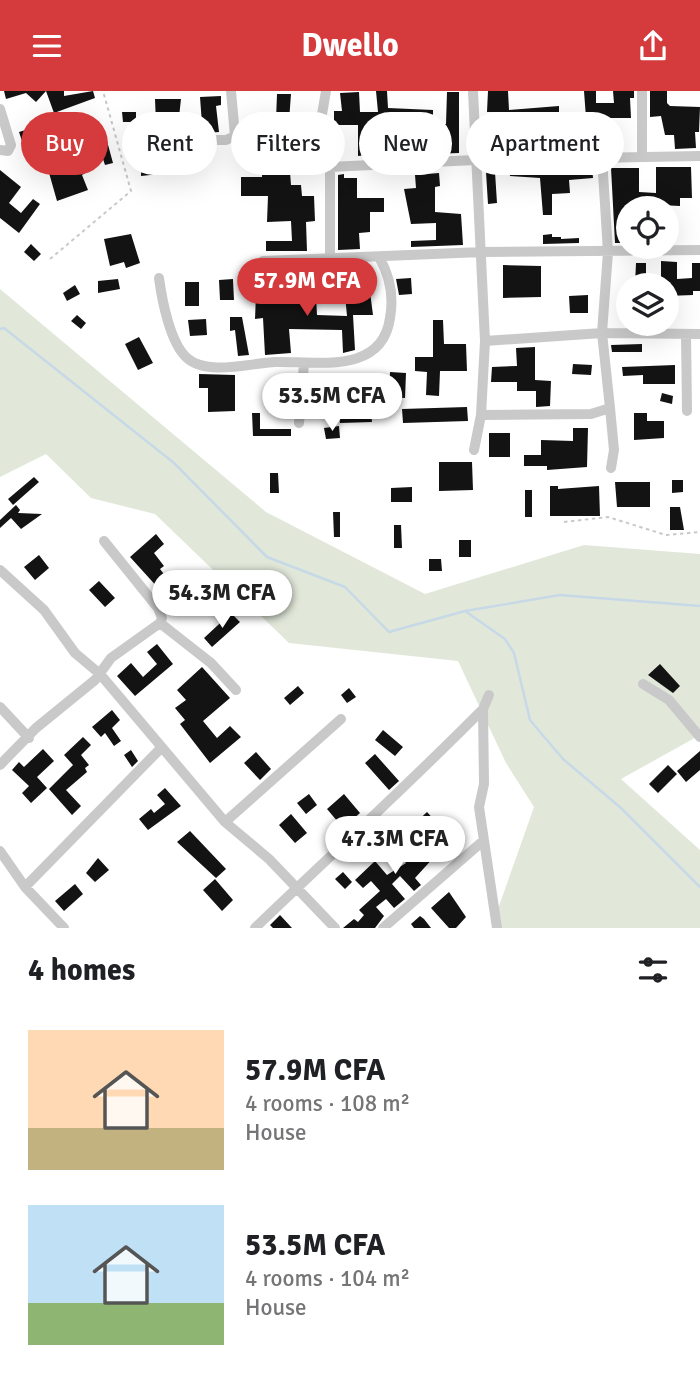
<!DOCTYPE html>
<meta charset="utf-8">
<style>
body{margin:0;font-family:Signika,sans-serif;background:#f6f6f6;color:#202124;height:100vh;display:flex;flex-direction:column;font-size:26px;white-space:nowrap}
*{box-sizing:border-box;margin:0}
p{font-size:23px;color:#757577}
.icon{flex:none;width:38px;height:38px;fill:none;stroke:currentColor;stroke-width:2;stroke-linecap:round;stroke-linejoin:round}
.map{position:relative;height:837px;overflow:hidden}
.sheet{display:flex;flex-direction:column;background:#fff;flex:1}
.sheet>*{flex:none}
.guide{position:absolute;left:21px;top:21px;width:658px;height:63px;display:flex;gap:14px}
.buttons{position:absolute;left:616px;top:105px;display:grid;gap:14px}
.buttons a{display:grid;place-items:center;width:63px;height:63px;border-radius:50%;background:#fff;box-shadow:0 7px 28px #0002;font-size:35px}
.price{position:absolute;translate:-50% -60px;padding:0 16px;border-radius:24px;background:#fff;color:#222;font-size:23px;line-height:46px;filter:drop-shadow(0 2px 4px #0008)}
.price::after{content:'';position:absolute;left:50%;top:42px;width:21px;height:16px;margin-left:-10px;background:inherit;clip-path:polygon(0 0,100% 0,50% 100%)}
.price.active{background:#d53b3d;color:#fff}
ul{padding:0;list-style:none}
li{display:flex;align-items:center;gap:21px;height:175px;padding:0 28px}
li span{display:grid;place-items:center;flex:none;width:196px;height:140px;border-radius:0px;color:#555}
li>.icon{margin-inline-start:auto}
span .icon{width:84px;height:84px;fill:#fffc;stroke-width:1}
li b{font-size:30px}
h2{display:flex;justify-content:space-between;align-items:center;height:84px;padding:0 28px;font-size:30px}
.pill{padding:0 24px;border-radius:32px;background:#fff;box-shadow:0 7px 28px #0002;font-size:24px;line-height:63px}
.pill.active{background:#d53b3d;color:#fff}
header{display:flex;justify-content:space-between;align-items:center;height:91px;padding:0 28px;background:#d53b3d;color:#fff;font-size:32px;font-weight:700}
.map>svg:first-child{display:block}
</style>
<header><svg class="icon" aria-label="menu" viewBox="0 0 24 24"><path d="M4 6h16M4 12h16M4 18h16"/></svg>Dwello<svg class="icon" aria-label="share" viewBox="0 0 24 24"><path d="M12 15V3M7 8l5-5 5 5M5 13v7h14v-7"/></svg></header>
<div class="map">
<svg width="700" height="837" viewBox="0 0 700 837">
<rect width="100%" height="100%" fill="#fff"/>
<!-- green -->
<path fill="#e1e8da" d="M0,198l266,223 159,82 159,-49 116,9v181l-79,44 79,71v78h-201v-22l35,-99 -28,-44 -48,-102 -169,-18 -134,-129 -64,-16 -45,-44 -46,23z"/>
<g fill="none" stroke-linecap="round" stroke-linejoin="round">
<!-- stream -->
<path stroke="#c7d9e7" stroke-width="2.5" d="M0,238l4,-1 170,135 93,94 78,30 44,45 76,-21 95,-16 140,11
M465,520l40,28 9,14 16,67 10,12 23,27 58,49 79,79"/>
</g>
<!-- building -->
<path fill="#131313" d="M4,0h60v5l29,-5 2,7 -41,15 -8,-22 -10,11 -10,-9 -20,6z
M376,0h11l1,17 45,2v14h13l1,-32h12v61l-50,2v-5l-51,6v-31h-24v-14h8l-2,-18 19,-1 1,20h18z
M488,0h20l1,19 50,-4v12l-23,1v15l-26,1v16l-9,1v-40h-14z
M584,0h12v12h18l-1,-12h21v7h-4l1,20h-34l2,31 -11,1 -2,-18 -26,2 -1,-13 27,-3z
M650,0h17v12l3,3 30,1 -1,25h-4l1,16 -21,1 -1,-14h-9l-4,-19 -11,1z
M277,3h14l-2,27 -13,-1z
M221,5v9l-5,1 3,26 -42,3v14l29,-1 1,13 -29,3v8l-37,4 1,-53 14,1 -1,-25h26l-3,27 24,-2 -2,-27z
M122,21h14v10h-13z
M55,30l12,36 17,-5 5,19 -7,4 6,15 -31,11 -17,-60 -16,6 -5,-15z
M312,38l1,16 -14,1 -1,-16z
M107,50l6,22 -8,2 -7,-21z
M262,54l26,1 3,39h10l1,11h12l1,25 -9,1 1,29h-41v-10h26l-1,-20 -24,1 1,-26h-27v-19h21z
M592,75l1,12 -24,2 1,13 -18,1v21h-9l-3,-37 -30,-2 -1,-7 12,-2z
M656,76h35l1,31h-12v8l-41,-2 1,4h-12l-2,35h-11l-4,-75h28v24l17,1z
M0,79l21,17 -12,16 12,10 12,-14 7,5 -21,29 -19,-15z
M486,81h9l2,31 -9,1z
M439,82l1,13 -5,1v25l26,2 2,31 -52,2v-6l25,-1v-17l-25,1 -7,-35 12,-1 -1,-13z
M344,83v4h13v20h27v14h-14v20l-11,1 1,16 -22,1v-75z
M131,143l9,29 -14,5 -2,-6 -14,4 -6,-27z
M552,143v3h9v2l18,-1v5l-36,1v-9z
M31,153l10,10 -7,7 -10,-9z
M661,170l16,1v17l15,-1v-15h8v28h-7v4l-26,1v-11h-32l1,-22h10v16h15z
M503,174l38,1v31l-38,1z
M315,186l2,38 30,1 -2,-21 25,-3 3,23h-20l2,35 -12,3 -1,-23 -53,-1 2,24 -26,2 -2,-37 -8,1 1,-25 9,-1 1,10 15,-1 1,-11 7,1v7l14,-1 -1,-20z
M411,187l1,16 -13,1 -3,-16z
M118,188l2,10 -22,4v-12z
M233,188l1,21h-14l-1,-20z
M185,191h14v24h-14z
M75,194l5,9 -13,7 -4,-8z
M588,204v18h-18l-1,-17z
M77,224l9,8 -5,6 -10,-8z
M230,226h12l7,38 -11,1 -3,-26 -5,1z
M206,228l1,16 -17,1 -2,-16z
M433,229h10l1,24h22l1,27h-27l-1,25 -13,-1 1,-23 -12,-1v-14h18z
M139,246l14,26 -15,7 -13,-26z
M642,253v8h-30l-1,-7z
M535,256v33l16,1 -1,25 -14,1v-16h-19v-9h-26l1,-15 25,-1 -1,-18z
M573,273l19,1 -1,10 -19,-1z
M675,274v19h-32v-9l-20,1 -1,-9z
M390,281l16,1 -1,25 -16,-1z
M344,282h11l1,24h-12z
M199,283l36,1v36l-27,1v-24h-9z
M276,284h14l1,18h-15z
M311,284h12v8h-13z
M662,302l11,3 -1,8 -12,-3z
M467,316l1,14 -65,2 -1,-14z
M371,321l1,10 -32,1 -1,-10z
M252,322h8v16h31v7h-38z
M634,322h13v8h17v17l-30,2z
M339,335l1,12 -14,1 -2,-11z
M573,337h15l-1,39 -40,3v-4h-23v-11h17v-15l32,1z
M489,342h21v24h-21z
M439,371h33l1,28 -34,1z
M270,382h8l1,20h-9z
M34,386l5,5 -26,23 -5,-6z
M672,389h11v12l-11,1z
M615,391h35v25h-33z
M550,395h8v3l41,-3 1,30h-50z
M412,396v15h-21v-14z
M525,399h7v27h-7z
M16,414l4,5 -2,3 24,1 -21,15 -10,-11 -11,10v-8z
M670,416h10l4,23h-14z
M333,421h7v25h-6z
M394,434h7l1,23h-8z
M156,443l8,10 -10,9 10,13 -4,3 10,13 -10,8 -30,-33z
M459,449h12v17h-12z
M39,464l10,13 -14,12 -11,-13z
M429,468h12l1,12h-13z
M99,490l16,17 -10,9 -16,-17z
M231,522l9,9 -28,25 -8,-9z
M157,553l16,20 -38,32 -18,-20 14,-13 12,14 14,-13 -10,-12z
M660,573l20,22 -7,7 -25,-18z
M202,576l28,31 -27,23 14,17 13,-12 11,11 -31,26 -30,-39 5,-4 -10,-12 11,-8 -9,-10z
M298,595l6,7 -14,12 -6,-7z
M349,597l7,9 -9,6 -6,-8z
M112,619l8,10 -8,8 9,13 -7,5 -9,-13 -4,4 -9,-10z
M383,639l20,17 -8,9 -20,-16z
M83,646l8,8 -10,10 8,10 -4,3 2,4 -21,18 15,16 -9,9 -23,-26 24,-24 -9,-10z
M43,658l11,12 -17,16 10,11 -16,15 -9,-10 7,-7 -17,-16 7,-8 5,5z
M131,659l7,11 -6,6 -8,-12z
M700,660v19l-14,12 -9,-11z
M256,661l15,17 -11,11 -16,-17z
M375,663l24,27 -10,9 -24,-27z
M668,674l9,9 -19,19 -9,-9z
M165,697l16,18 -33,24 -9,-11 12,-10 3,4 11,-9 -8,-9z
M309,703l8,11 -11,9 -9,-11z
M344,703l16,19 -17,15 -16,-19z
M427,721l10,11 -13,11 5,6 -5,4 11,12 -20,22 6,7 -7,6 -14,-15 -8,8 13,15 -11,9 -8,-9 -10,8 8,9 -9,12h-32l11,-9 4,3 6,-7 -5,-5 21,-19 -9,-10 -8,7 -8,-8 20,-19 12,14 19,-12 -6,-7 19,-17 -9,-11z
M291,723l16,19 -12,10 -16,-18z
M384,730l13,14 -8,8 -13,-15z
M190,740l36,38 -10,9 -39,-36z
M98,767l11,12 -14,12 -9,-9z
M343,781l9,10 -7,7 -10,-10z
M215,788l18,21 -11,11 -19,-21z
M75,793l8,10 -19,17 -9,-10z
M449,801l17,25 -10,11h-7l-18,-20z
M280,824l12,13h-19l-3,-3z
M420,825l4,3 7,9h-17l-3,-4z"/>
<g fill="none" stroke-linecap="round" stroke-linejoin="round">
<!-- path -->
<path stroke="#c9c9c9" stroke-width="2" stroke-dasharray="3.5 3.5" stroke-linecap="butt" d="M50,168l81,-68 -28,-100
M564,431l44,-5 58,18 34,-3"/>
<!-- minor -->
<path stroke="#c9c9c9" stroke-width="10" d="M326,0l-5,29 9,47v91
M473,0l12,250 -4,74 -7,35
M0,18l11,36 -3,6 -8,-1
M187,49h39l9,-4 -4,-45
M642,66v-66
M330,76l145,-7 225,-4
M263,170l219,-9 218,-2
M159,187c3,22 11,65 28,80 20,18 64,5 88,4 42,-1 107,13 115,-44 4,-22 0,-42 -11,-61
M686,243l1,77
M485,250l117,-8 98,1
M610,317l4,42 -3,18
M481,324l110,-1 19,-6 -8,-75 6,-81 -6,-95
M299,332l5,-59
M104,450l54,67 4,10 -2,5
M0,479l44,40 31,43 25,21 125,148 44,37 66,69
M160,532l51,40 25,27
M643,593l26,16 31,37
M489,604l-6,14 1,75 -5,23 18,121
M0,616l29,31
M0,674l36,-37 59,-48 16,-22 49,-35
M225,731l116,-103
M0,760l25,36 39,41
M25,796l136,-139
M255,837c76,-73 154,-144 228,-219
M383,837l100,-87"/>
</g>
</svg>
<div class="buttons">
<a><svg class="icon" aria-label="locate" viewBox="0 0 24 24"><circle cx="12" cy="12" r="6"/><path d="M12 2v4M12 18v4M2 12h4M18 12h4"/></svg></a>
<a><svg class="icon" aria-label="layers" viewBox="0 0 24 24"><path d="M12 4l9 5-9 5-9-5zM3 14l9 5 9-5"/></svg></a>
</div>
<b class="price active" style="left:307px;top:227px">57.9M CFA</b>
<b class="price" style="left:332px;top:342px">53.5M CFA</b>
<b class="price" style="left:222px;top:539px">54.3M CFA</b>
<b class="price" style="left:395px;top:785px">47.3M CFA</b>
<div class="guide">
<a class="pill active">Buy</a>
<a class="pill">Rent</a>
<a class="pill">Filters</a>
<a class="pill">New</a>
<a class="pill">Apartment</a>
</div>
</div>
<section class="sheet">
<h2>4 homes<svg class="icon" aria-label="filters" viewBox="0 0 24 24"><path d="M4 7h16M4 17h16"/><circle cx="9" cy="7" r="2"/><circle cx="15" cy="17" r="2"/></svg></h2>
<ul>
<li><span style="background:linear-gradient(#ffd9b3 70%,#c2b280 0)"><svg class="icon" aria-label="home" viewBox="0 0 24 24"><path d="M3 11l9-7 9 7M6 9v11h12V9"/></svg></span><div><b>57.9M CFA</b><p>4 rooms · 108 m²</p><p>House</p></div></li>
<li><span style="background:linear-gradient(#bfe0f5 70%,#8fb573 0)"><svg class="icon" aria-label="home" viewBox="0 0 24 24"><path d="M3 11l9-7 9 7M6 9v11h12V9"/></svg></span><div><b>53.5M CFA</b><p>4 rooms · 104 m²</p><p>House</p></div></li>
</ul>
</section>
